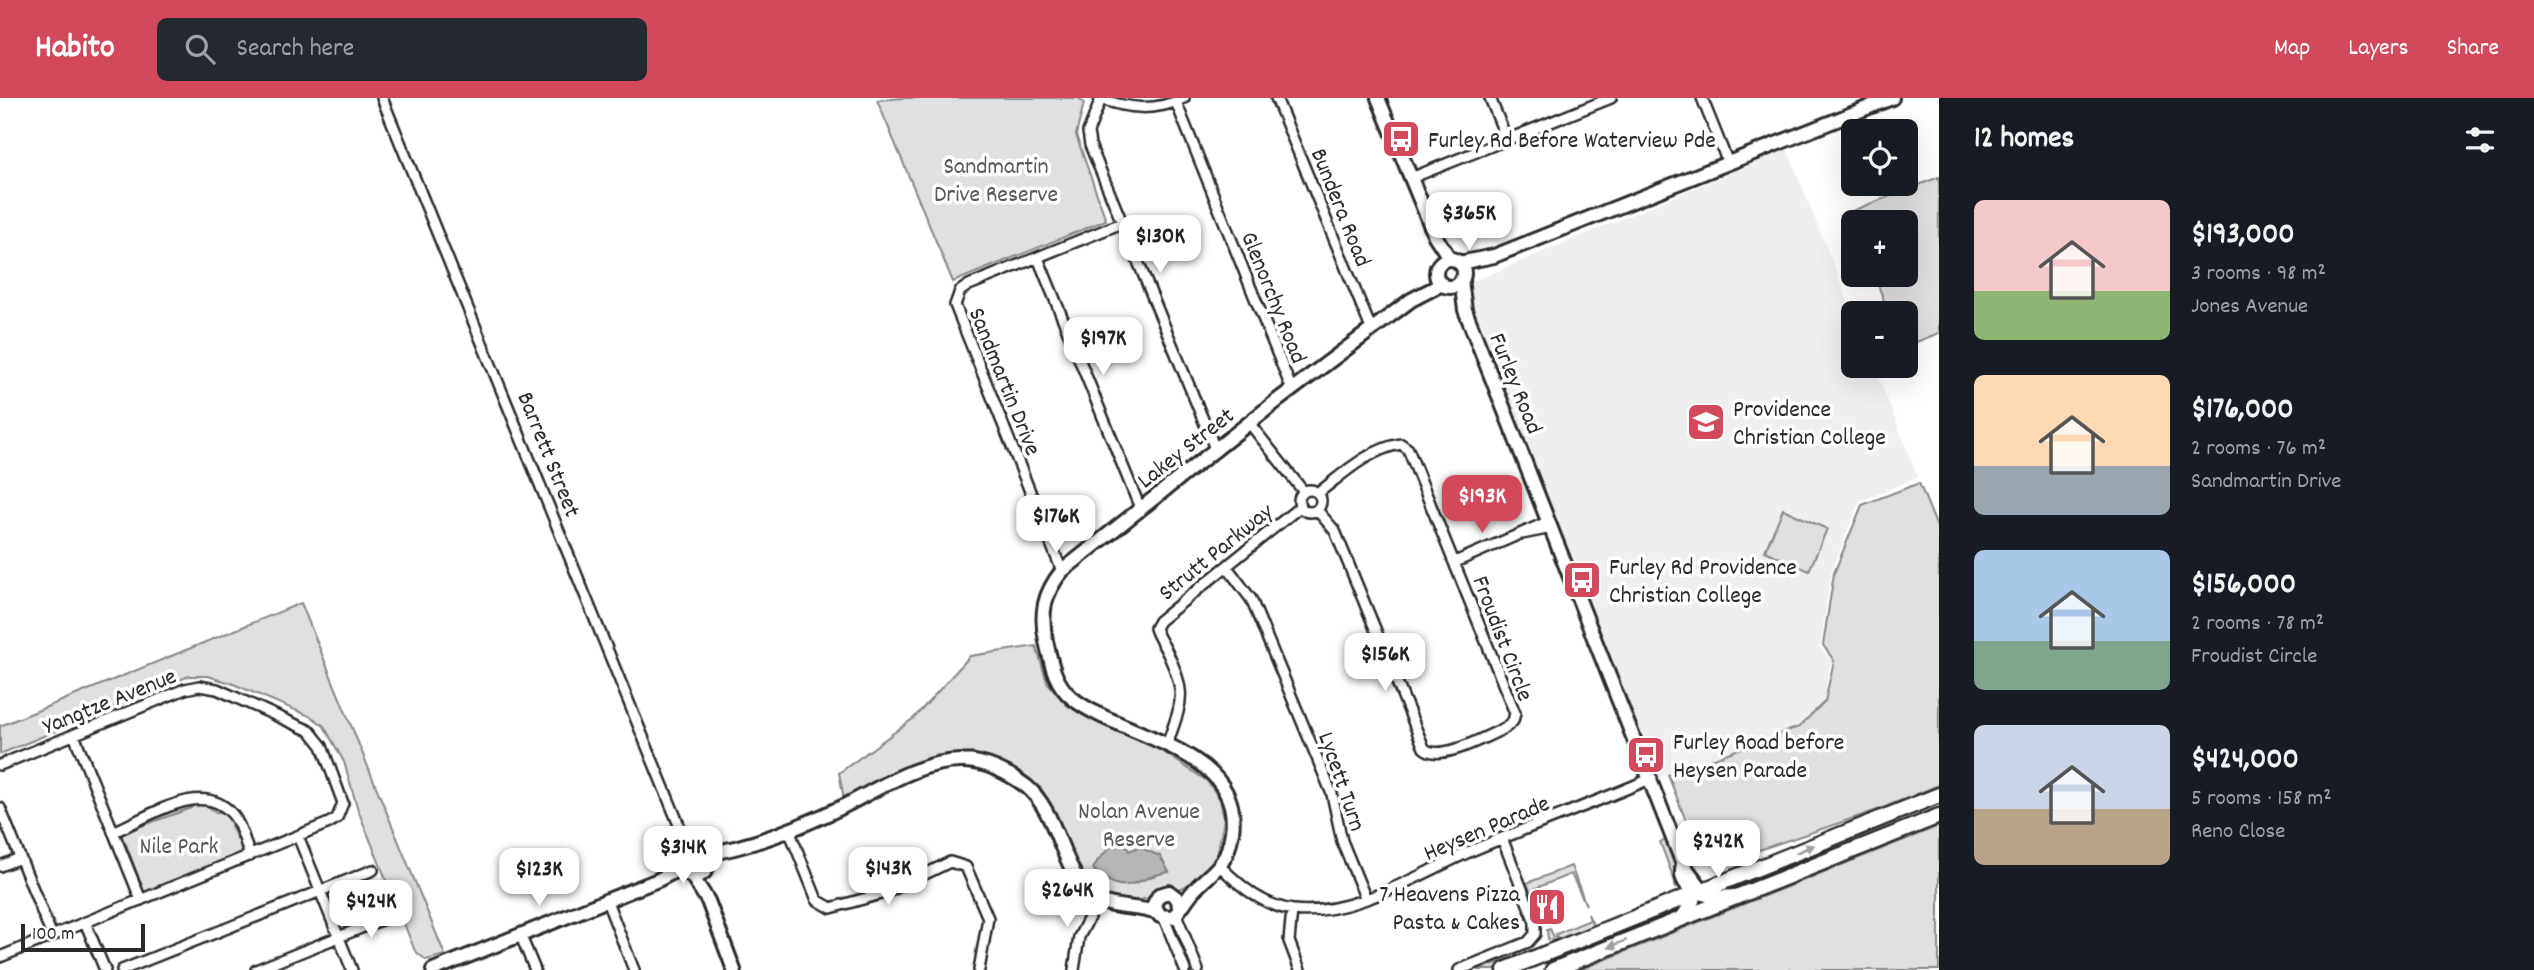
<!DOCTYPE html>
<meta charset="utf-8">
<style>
body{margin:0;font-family:Dekko,sans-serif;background:#242831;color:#f1f3f6;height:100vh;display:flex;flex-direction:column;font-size:26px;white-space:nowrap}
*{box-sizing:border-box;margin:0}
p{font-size:23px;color:#9ea1a6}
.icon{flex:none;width:38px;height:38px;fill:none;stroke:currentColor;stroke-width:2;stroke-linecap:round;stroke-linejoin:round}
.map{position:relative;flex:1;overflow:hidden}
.panel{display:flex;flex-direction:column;background:#171b24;width:595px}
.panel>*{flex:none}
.controls{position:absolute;left:1841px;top:21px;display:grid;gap:14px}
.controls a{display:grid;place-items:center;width:77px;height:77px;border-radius:10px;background:#171b24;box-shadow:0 7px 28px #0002;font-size:35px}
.scale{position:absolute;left:21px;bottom:18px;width:124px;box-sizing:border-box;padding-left:7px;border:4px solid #2b2b2b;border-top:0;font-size:19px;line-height:24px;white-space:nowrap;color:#2b2b2b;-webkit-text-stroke:5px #fff;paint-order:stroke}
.price{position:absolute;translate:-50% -60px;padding:0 16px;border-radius:14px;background:#fff;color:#222;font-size:23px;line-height:46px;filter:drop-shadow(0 2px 4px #0008)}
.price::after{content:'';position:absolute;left:50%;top:42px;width:21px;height:16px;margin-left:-10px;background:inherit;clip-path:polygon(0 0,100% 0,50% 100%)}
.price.current{background:#d1495b;color:#fff}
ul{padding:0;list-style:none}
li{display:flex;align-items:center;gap:21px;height:175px;padding:0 35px}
li span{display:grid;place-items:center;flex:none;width:196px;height:140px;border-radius:10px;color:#555}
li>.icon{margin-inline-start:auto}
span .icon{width:84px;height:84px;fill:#fffc;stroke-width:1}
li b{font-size:30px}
h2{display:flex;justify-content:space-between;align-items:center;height:84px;padding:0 35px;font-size:30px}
header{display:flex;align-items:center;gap:42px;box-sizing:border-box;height:98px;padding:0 35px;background:#d1495b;color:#fff}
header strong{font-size:33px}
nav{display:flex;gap:38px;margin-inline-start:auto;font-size:24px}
.search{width:490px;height:63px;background:#242831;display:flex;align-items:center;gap:18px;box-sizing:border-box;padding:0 24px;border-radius:10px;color:#9ea1a6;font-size:26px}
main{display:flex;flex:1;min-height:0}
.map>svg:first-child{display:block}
</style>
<header>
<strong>Habito</strong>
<div class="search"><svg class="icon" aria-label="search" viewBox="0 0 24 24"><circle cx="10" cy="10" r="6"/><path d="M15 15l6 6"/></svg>Search here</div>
<nav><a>Map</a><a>Layers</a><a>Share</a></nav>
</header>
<main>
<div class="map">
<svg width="1939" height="872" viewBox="0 0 1939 872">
<rect width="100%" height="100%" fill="#fff"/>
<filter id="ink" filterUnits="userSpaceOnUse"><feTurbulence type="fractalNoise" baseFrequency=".0143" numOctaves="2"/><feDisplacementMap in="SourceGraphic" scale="14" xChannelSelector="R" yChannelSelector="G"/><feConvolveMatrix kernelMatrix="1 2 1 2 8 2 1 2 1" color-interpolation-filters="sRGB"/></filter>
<g filter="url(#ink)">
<!-- built -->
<path fill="#efefef" d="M1787,51l66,165v52h21l44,111 -59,25 -28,70 -11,75 11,14 -7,39 -26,26 -140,52 -196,-492z"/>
<!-- green -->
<path fill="#e0e0e0" stroke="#868686" stroke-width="2" d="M904,0h175l5,5 -8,32 30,85 -153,62 -76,-182z
M1939,79v156l-33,13v-33h-17l-15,-38h32v-53l-53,1 -4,-11z
M1919,385l20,49v253l-64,26 -128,43h-21l-30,-8 -28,-71 131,-48 26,-26 9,-40 -11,-16 11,-72 28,-68z
M1783,411l44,20 -18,42 -44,-20z
M301,505l144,352 -19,5 -11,-9 -57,-141 -14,-48 -20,-36 -12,-9 -81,-34 -23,-7h-19l-189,78v-28z
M1036,548l11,36 21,24 91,43 48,32 13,18 4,21 -8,39 -7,13 -27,16 -52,15 -22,-4 -22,-15 -45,-96 -46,-27 -33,-5 -29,1 -23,8 -66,34 -5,-26 75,-55 56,-62z
M203,705l13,9h9l9,11 -3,3 6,13h3l2,15 -87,33 -8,6 -3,-1 -18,-48 -5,-4 1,-7 69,-25v-3z
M1939,728v144h-360z
M1668,742l11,39 -4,10v-7l-15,-40z
M1571,768l15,39 -15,-31 -35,14 8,21 -6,3 -11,-29z
M1588,816l6,13 -35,14 -11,-2 -1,-9 3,-1 4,8h3l-1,-3 34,-14z
M1551,845l9,1 -65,26h-17z"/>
<!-- water -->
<path fill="#b6b6b6" stroke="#7e7e7e" stroke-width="2" d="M1112,747l15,1 2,5 10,-4 21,9 9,16c-35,5 -42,29 -76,-3l5,-9z"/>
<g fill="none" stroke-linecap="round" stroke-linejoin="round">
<defs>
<path id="street" d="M382,0l297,727 5,13 14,13
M1099,0c29,11 56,14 85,0
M1276,0l96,233
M1490,0l17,42
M1702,0l26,65
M1101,1l-13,33 2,13 126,306
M1176,4l116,288
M1411,80l200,-80
M1038,160l102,250
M1250,326l54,68
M1299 403a11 11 0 1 1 22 0a11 11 0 1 1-22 0Z
M1317,412l18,21 89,217c16,15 62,-12 81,-20l8,-7 2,-8 -107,-264 -7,-5c-32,5 -58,30 -83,49
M1522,436l30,-6
M1455,464l95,-41
M1227,469l24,32 81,195 10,47 23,56
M1062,473l-107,-266 5,-14 9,-6 153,-62
M74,637l67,165
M1167,647c14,-42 21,-49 1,-91 -4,-9 -10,-16 -13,-26l4,-7 142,-115
M0,667l185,-76 14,-3 18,3 93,42 12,15 21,57 -6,15 -8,5 -329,134
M0,710l52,128
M789,732l28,70 14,8 57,-16 62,-30 16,5 22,51 -9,52
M113,734c33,-13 90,-55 120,-17 9,11 12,28 17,41
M298,738l54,134
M681,739l4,18
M0,768l20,-8
M1221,769c20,20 43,39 72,43 61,8 132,-40 185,-62 58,-24 117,-45 174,-70
M606,801l28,71
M1292,812l-3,31 11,29
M1176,816l22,56
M1164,820l21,52
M85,824l20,48
M520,836l15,36
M122,872l251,-100
M256,872l135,-54
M1074,872l5,-33 19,-37
M1459,872l69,-28 7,-8v-12l-33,-84"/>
<path id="secondary" d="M1378,0l57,138 15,23
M1436 175a14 14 0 1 1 28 0a14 14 0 1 1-28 0Z
M1459,165l35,-7 398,-158
M1461,182l4,30 218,554 15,20 -5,17 -12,18
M682 765a13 13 0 1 1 26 0a13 13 0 1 1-26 0Z
M704,756c46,-6 94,-26 136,-46 37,-18 80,-48 123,-47 22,0 46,12 63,25 35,28 37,98 74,115 17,8 39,5 57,12
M1683,766c-8,31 31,34 51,32
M692,778l16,25 26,69
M1179,810l-1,-9 -9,-7 -10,3 -5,9 6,12 13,1c9,-8 14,-20 23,-29 21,-21 31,-23 36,-56 12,-84 -113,-95 -160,-134 -18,-15 -21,-36 -26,-57 -6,-28 -2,-48 16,-70l216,-171 133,-100 31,-16
M433,872l225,-90 15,-8 9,-10"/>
<path id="primary" d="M1505,872l434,-175
M1553,872l386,-154"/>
</defs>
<!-- street casing -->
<use href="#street" stroke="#2b2b2b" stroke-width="14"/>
<!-- secondary casing -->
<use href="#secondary" stroke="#2b2b2b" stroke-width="18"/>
<!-- primary casing -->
<use href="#primary" stroke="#2b2b2b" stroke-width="19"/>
<!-- street -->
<use href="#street" stroke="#fff" stroke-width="9"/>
<!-- secondary -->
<use href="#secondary" stroke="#fff" stroke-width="12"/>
<!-- primary -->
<use href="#primary" stroke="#fff" stroke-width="14"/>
</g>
<!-- one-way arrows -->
<defs><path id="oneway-solid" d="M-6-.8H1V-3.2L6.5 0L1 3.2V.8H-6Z" transform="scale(1.75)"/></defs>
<g fill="#a0a0a0">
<use href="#oneway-solid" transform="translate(1805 751) rotate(-22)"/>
<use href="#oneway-solid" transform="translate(1617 846) rotate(158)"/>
</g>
</g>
<!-- icons -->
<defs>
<symbol id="bus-square" viewBox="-11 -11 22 22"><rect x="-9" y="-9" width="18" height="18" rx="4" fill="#d1495b" stroke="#fff"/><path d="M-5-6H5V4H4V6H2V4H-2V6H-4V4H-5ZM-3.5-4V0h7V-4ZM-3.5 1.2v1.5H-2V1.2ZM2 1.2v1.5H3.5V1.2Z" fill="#fff"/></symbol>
<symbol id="school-square" viewBox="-11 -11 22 22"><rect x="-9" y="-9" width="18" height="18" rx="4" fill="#d1495b" stroke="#fff"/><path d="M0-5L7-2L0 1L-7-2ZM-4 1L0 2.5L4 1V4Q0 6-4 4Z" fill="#fff"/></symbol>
<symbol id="restaurant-square" viewBox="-11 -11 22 22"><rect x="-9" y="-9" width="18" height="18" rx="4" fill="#d1495b" stroke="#fff"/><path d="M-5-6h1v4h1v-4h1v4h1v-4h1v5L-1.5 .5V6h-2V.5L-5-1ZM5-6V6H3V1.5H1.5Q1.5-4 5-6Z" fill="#fff"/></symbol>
</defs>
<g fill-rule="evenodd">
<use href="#bus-square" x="1379" y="19" width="44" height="44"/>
<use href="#school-square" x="1684" y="302" width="44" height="44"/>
<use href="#bus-square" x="1560" y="460" width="44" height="44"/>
<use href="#bus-square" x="1624" y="635" width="44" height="44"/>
<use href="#restaurant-square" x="1525" y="787" width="44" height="44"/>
</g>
<g text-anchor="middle" stroke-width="7" stroke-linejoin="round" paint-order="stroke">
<!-- poi labels -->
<g font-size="24" fill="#2b2b2b" stroke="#fff" text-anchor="start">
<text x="1428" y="49">Furley Rd Before Waterview Pde</text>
<text x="1733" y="318">Providence<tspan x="1733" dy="28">Christian College</tspan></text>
<text x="1609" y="476">Furley Rd Providence<tspan x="1609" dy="28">Christian College</tspan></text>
<text x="1673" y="651">Furley Road before<tspan x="1673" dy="28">Heysen Parade</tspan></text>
<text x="1520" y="803" text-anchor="end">7 Heavens Pizza<tspan x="1520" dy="28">Pasta &amp; Cakes</tspan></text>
</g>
<!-- park labels -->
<g font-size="24" fill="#585858" stroke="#fff">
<text x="996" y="75">Sandmartin<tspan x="996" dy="28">Drive Reserve</tspan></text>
<text x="1139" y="720">Nolan Avenue<tspan x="1139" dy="28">Reserve</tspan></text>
<text x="179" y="755">Nile Park</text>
</g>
<!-- street labels -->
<g font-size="24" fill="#2b2b2b" stroke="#fff">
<text transform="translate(1342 109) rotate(68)" y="8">Bundera Road</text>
<text transform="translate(1275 199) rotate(68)" y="8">Glenorchy Road</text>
<text transform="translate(1006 283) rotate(68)" y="8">Sandmartin Drive</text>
<text transform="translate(1517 285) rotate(68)" y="8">Furley Road</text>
<text transform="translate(1185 349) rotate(-38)" y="8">Lakey Street</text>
<text transform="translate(550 356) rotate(68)" y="8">Barrett Street</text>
<text transform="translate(1215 453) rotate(-39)" y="8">Strutt Parkway</text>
<text transform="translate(1504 540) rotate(69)" y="8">Froudist Circle</text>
<text transform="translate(109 602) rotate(-22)" y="8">Yangtze Avenue</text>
<text transform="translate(1343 683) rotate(71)" y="8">Lycett Turn</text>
<text transform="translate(1486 729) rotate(-23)" y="8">Heysen Parade</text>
</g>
</g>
</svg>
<div class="controls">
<a><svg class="icon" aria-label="locate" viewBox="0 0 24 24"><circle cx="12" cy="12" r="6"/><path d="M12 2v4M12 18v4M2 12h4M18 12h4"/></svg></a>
<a>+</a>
<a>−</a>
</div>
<div class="scale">100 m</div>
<b class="price" style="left:1469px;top:154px">$365K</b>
<b class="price" style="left:1160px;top:177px">$130K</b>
<b class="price" style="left:1103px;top:279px">$197K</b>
<b class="price current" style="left:1482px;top:437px">$193K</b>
<b class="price" style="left:1056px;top:457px">$176K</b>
<b class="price" style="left:1385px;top:595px">$156K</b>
<b class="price" style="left:1718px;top:782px">$242K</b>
<b class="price" style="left:683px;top:788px">$314K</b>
<b class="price" style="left:888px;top:809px">$143K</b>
<b class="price" style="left:539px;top:810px">$123K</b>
<b class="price" style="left:1067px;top:831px">$264K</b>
<b class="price" style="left:371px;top:842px">$424K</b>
</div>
<section class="panel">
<h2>12 homes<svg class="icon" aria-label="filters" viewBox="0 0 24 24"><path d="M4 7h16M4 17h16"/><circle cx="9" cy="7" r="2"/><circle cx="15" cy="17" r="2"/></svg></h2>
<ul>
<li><span style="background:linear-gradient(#f6c9c9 65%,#8fb573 0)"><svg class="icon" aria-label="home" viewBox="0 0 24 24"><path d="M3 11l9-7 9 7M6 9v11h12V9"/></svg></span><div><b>$193,000</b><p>3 rooms · 98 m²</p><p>Jones Avenue</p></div></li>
<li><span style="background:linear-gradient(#ffd9b3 65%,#9aa5b1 0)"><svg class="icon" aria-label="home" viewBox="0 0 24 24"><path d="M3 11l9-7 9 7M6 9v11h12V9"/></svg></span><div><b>$176,000</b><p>2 rooms · 76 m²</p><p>Sandmartin Drive</p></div></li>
<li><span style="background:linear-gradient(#a9c7e8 65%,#7fa58c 0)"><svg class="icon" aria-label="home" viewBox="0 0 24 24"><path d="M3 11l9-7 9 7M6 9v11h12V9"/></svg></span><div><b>$156,000</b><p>2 rooms · 78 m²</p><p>Froudist Circle</p></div></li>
<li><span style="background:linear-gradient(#c9d6e8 60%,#b9a48a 0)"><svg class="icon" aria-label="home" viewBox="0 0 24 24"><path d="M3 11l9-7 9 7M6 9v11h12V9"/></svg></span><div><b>$424,000</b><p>5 rooms · 158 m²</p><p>Reno Close</p></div></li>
</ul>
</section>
</main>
